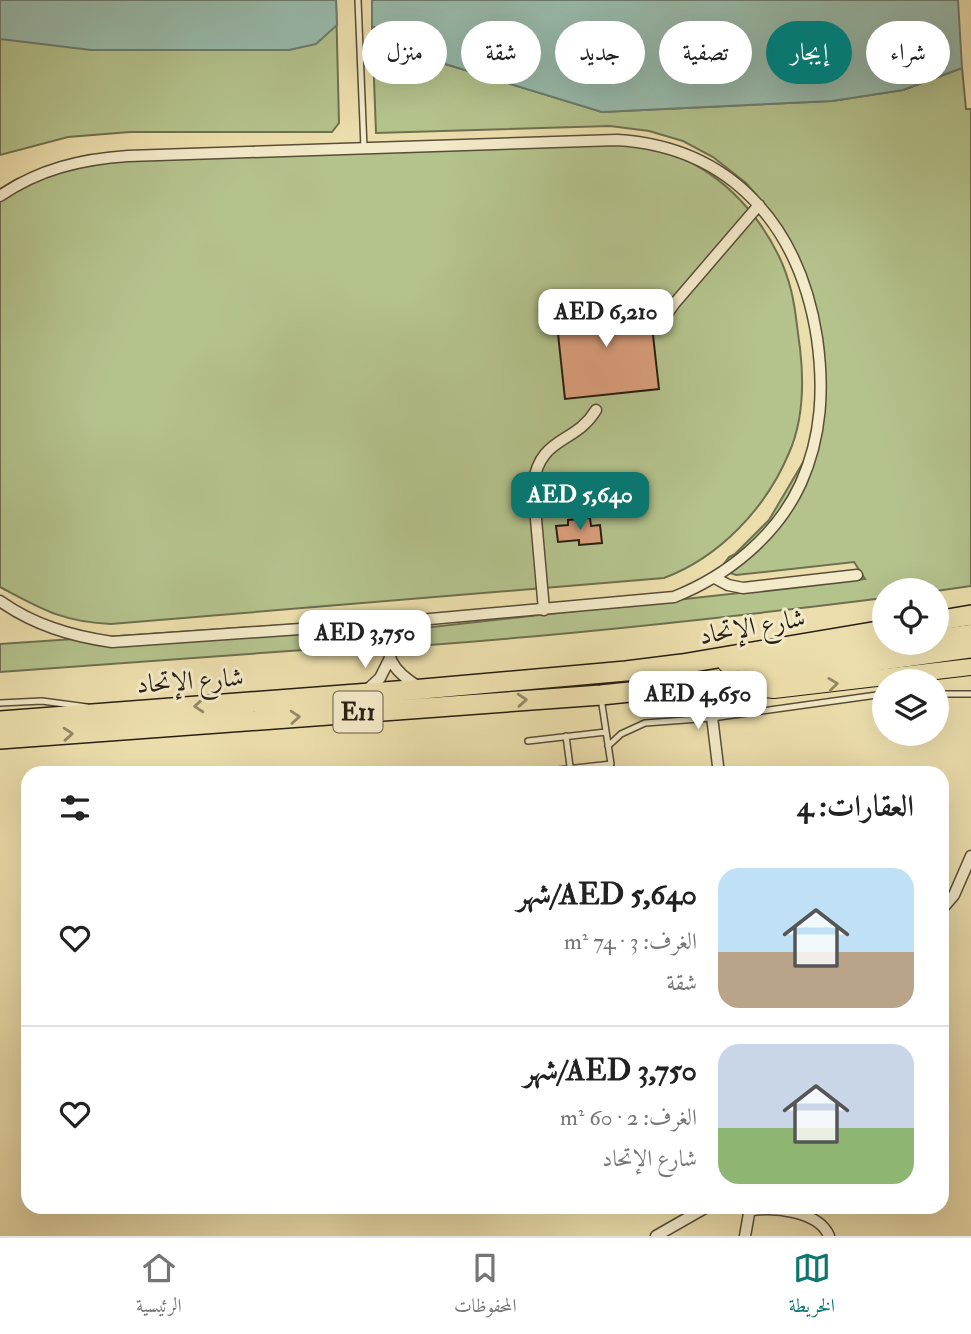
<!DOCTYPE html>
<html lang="ar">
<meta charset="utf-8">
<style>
body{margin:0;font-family:"IM FELL Double Pica",Amiri,serif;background:#f2f2f2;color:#222;direction:rtl;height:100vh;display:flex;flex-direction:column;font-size:26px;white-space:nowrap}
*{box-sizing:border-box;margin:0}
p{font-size:23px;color:#767676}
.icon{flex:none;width:38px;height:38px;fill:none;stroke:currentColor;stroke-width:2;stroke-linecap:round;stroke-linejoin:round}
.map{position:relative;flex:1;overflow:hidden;direction:ltr}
.details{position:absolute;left:21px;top:766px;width:928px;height:448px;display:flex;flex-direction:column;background:#fff;border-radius:21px;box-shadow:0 7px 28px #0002;direction:rtl}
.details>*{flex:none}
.banner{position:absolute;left:21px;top:21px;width:929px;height:63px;direction:rtl;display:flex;gap:14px}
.controls{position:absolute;left:872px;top:578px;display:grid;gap:14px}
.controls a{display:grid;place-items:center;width:77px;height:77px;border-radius:50%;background:#fff;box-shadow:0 7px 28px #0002;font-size:35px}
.price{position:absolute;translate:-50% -60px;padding:0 16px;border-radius:14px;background:#fff;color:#222;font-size:23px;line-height:46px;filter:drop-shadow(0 2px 4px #0008)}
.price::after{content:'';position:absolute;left:50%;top:42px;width:21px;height:16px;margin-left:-10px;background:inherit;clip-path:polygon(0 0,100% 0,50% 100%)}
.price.active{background:#0f766e;color:#fff}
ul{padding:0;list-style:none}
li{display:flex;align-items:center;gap:21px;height:175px;padding:0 35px}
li+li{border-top:2px solid #e0e0e0}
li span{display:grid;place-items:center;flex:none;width:196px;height:140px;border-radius:21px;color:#555}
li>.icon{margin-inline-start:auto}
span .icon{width:84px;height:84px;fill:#fffc;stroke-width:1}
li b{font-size:30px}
h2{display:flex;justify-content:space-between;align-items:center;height:84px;padding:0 35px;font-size:30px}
.pill{padding:0 24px;border-radius:32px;background:#fff;box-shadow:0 7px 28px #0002;font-size:24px;line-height:63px}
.pill.active{background:#0f766e;color:#fff}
.menu{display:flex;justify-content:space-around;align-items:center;height:98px;border-top:2px solid #e0e0e0;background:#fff;font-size:19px;color:#767676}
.menu a{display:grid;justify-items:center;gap:4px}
.menu .active{color:#0f766e}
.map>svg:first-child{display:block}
</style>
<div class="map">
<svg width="971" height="1236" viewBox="0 0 971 1236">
<rect width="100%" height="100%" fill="#ecdeac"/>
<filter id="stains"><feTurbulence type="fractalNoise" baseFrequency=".00286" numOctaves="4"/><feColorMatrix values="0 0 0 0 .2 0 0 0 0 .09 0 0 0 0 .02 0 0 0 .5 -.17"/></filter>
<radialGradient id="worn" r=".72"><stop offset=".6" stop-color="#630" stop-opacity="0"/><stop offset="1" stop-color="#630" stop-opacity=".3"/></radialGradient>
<!-- green -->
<path fill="#b4c28c" stroke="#6e704f" stroke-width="2" d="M0,0h336l3,123 -7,9h-202l-62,5 -68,18z
M372,26l70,37 160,49 230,-11 71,-11 59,-22 4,41h5v477l-35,5 -52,-1v8c-161,20 -322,38 -484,49l-4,-16 469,-52 -11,-17 -118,13 -9,-3 -4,-7 6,-8 6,-3 34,-34 36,-61 7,-23 7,-61 -8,-67 -27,-76 -24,-33 -14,-16 -33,-26 -30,-16 -34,-10 -39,-5 -234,7z
M609,142c29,4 57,8 83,21 47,25 86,75 99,127 5,19 6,39 9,58 4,34 3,73 -11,105 -23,55 -69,104 -125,125l-553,46c-49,-2 -69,-15 -111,-37v-398l17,-10 49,-16z
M342,621l3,26 -345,25v-28z"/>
<!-- water -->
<path fill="#99bcad" stroke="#6b7d6f" stroke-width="2" d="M0,0h336l1,25 -21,19 -27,6h-198l-91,-11z
M372,0h586l4,68 -59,22 -71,11 -230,11 -160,-49 -70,-37z"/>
<!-- building -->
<path fill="#da9e7b" stroke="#271e12" stroke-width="2" d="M638,298l2,21 12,-1 -3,10 4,7 6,54 -94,10 -10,-93z
M590,518l1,8 9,-1 2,18 -23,2v-5l-21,2 -2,-16 12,-1v-5z"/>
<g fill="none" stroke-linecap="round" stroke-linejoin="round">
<defs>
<path id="lane" d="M358,0l6,148
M936,694h35
M0,703l42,-2 45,6
M566,736l5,38
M528,741l78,-9
M608,746l13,-12 24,-11 67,-5 172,-24
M531,773l80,-9 -10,-66"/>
<path id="street" d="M0,196c39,-27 82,-37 128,-40l489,-16c116,7 183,88 200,198 7,50 5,98 -16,145 -24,53 -74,93 -127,114l-288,26 -274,19c-41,-6 -78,-17 -112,-41
M657,328l17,-24 85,-99
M715,578l13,7 15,3 114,-13
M544,610l-11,-125c7,-50 42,-40 63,-75
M386,623c2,35 2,45 33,64
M708,684l11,90
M366,691l14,-13 9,-18
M942,909l12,-14 17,-39
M749,1211c23,-5 70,0 80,25
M656,1236l49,-28
M745,1236l5,-28"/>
<path id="primary" d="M936,638l35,-5
M726,664l185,-22
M726,685l48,5 197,-23"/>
<path id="highway" d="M936,621l35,-6
M0,721l423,-32 203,-18 56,-7 202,-34
M0,739l601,-44 115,-12 255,-35"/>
</defs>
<!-- lane casing -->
<use href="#lane" stroke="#584e38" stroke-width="8"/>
<!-- street casing -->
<use href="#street" stroke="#584e38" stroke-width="13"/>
<!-- primary casing -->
<use href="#primary" stroke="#271e12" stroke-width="18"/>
<!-- highway casing -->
<use href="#highway" stroke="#271e12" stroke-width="22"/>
<!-- lane -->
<use href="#lane" stroke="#f3eac9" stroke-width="5"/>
<!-- street -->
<use href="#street" stroke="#f3eac9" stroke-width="10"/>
<!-- primary -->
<use href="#primary" stroke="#ecdeac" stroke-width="16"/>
<!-- highway -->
<use href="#highway" stroke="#ecdeac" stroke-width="19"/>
</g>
<!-- one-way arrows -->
<defs><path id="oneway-chevron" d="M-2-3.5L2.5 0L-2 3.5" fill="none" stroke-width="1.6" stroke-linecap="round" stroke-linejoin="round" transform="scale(1.75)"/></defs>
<g stroke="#938867">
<use href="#oneway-chevron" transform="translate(833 684) rotate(-7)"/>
<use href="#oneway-chevron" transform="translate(522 700) rotate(-4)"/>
<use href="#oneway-chevron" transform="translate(199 706) rotate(176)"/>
<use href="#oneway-chevron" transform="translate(295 717) rotate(-4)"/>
<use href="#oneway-chevron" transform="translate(68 734) rotate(-4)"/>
</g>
<g text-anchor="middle" stroke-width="6" stroke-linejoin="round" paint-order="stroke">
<!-- shield labels -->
<rect fill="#f3eac9" stroke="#645b49" stroke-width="2" x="333.5" y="691.5" width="49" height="41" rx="5"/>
<g font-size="24" font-weight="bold" fill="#271e12">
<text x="358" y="720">E11</text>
</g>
<!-- street labels -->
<g font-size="26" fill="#271e12" stroke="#f3eac9">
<text transform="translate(752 626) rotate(-10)" y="9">شارع الإتحاد</text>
<text transform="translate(190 680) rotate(-4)" y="9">شارع الإتحاد</text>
</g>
</g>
<rect width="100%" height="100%" filter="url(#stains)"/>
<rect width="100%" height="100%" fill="url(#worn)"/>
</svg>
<div class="controls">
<a><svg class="icon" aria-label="locate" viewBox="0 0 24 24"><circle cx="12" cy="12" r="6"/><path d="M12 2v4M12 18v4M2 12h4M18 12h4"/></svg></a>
<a><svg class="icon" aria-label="layers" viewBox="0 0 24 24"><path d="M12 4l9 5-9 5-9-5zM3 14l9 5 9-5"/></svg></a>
</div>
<b class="price" style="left:606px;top:349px">AED 6,210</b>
<b class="price active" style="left:580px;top:532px">AED 5,640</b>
<b class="price" style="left:365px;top:670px">AED 3,750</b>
<b class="price" style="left:698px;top:731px">AED 4,650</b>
<div class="banner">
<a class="pill">شراء</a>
<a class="pill active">إيجار</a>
<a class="pill">تصفية</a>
<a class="pill">جديد</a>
<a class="pill">شقة</a>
<a class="pill">منزل</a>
</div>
<section class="details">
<h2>العقارات: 4<svg class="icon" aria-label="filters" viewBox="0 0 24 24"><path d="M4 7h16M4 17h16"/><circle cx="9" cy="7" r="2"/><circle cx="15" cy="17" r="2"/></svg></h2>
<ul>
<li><span style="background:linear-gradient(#bfe0f5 60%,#b9a48a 0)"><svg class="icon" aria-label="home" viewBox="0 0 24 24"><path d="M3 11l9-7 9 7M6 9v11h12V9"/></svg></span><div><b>AED 5,640/شهر</b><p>الغرف: 3 · 74 m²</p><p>شقة</p></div><svg class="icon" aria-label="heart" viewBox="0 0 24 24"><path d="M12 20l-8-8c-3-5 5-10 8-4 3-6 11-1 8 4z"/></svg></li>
<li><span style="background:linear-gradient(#c9d6e8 60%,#8fb573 0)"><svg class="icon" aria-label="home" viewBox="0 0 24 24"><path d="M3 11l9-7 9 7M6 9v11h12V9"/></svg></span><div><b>AED 3,750/شهر</b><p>الغرف: 2 · 60 m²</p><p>شارع الإتحاد</p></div><svg class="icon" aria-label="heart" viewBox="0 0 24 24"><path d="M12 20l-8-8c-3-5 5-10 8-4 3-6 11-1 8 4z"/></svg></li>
</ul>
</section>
</div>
<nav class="menu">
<a class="active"><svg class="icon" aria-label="map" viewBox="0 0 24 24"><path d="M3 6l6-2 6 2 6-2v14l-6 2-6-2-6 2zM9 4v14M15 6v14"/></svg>الخريطة</a>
<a><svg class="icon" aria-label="saved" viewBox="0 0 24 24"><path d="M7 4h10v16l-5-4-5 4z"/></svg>المحفوظات</a>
<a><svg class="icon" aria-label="home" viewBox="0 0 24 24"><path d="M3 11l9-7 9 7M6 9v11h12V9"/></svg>الرئيسية</a>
</nav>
